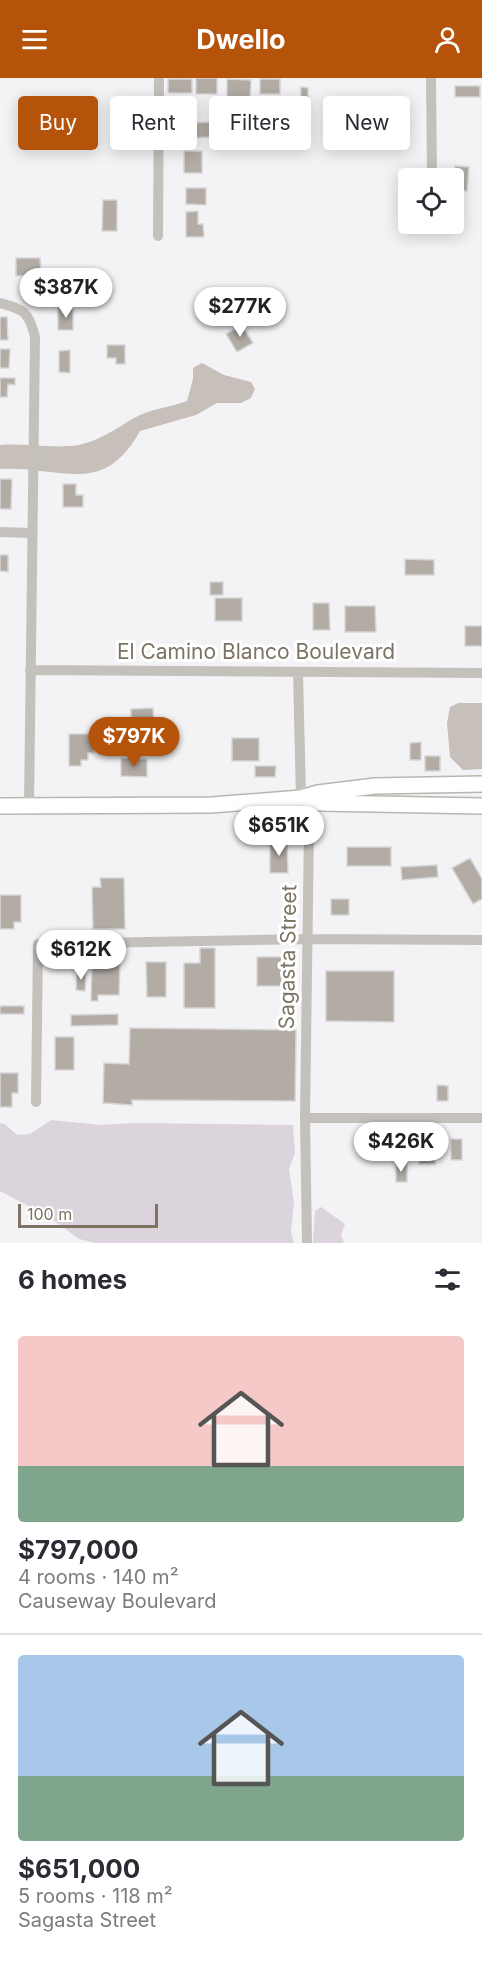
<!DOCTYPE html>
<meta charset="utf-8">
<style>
body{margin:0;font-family:Inter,sans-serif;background:#f7f7f7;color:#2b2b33;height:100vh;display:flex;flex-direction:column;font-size:22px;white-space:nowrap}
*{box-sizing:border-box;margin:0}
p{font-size:20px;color:#7c7c81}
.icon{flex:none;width:33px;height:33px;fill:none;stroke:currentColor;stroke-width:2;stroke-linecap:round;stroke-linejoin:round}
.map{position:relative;height:1165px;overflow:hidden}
.details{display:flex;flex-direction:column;background:#fff;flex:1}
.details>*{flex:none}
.top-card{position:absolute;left:18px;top:18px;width:447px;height:54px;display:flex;gap:12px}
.controls{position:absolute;left:398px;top:90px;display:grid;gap:12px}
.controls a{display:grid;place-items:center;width:66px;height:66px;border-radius:6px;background:#fff;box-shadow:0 3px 15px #0003;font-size:30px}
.scale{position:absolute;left:18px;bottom:15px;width:140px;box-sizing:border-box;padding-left:6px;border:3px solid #7c7363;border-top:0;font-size:16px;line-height:21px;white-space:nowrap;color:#7c7363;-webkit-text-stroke:4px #fff;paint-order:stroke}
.price{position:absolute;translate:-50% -51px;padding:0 14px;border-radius:21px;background:#fff;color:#222;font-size:20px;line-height:39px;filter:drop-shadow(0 2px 3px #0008)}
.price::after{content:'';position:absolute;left:50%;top:36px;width:18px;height:14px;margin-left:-9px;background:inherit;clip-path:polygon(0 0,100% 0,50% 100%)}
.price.selected{background:#b45309;color:#fff}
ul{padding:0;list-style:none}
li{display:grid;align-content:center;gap:12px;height:318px;padding:0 18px}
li+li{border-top:2px solid #e1e1e2}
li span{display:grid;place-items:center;height:186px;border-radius:6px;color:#555}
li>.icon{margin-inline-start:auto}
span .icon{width:108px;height:108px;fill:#fffc;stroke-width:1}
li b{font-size:26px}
h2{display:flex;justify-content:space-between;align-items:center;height:72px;padding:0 18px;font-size:26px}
.pill{padding:0 21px;border-radius:6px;background:#fff;box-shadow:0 3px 15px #0003;font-size:21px;line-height:54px}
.pill.selected{background:#b45309;color:#fff}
header{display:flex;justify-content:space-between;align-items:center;height:78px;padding:0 18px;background:#b45309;color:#fff;font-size:27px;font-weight:700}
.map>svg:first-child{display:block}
</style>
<header><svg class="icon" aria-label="menu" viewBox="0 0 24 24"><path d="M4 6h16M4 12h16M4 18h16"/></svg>Dwello<svg class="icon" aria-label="person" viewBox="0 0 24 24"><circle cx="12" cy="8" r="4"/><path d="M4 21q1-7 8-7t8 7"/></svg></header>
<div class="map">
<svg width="482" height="1165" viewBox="0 0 482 1165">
<rect width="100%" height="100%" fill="#f3f3f6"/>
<!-- green -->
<path fill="#dbd4dd" d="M51,1042l49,5 34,-2 159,2 2,28 -6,16 5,33 -3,30 3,11h-198l-17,-4 -30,-22 -49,-26v-68l5,1 12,11 13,-1z
M321,1129l24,17 -4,11 3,8h-31l2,-32z"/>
<!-- water -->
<path fill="#c7bfb9" d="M202,285l22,12 27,7 4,7 -4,9 -10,5h-24l-21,12 -56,16c-37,67 -78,35 -140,38v-24c27,-2 53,4 79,0 20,-4 38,-17 55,-27 15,-9 37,-11 53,-17l6,-22v-11z
M458,625h24v66l-19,1 -13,-13 -3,-34 3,-16z"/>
<!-- building -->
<path fill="#b2aca5" stroke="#d6d5d7" stroke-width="1.5" d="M196,0h21v16h-21z
M168,1h24v14h-24z
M227,1l24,1 -1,21h-23z
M260,1h20v15h-20z
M455,8h25v11h-25z
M301,9l7,1v24h-8z
M387,28l15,1 -1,15h-12l-1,19 -14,-1v-24h13z
M210,44l1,15 -21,1 -1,-15z
M184,73h18v22h-18z
M455,88l14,1 -2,24 -13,-1z
M186,110h20v17l-20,-1z
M103,122h14v31h-15z
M198,133v13h5l1,13h-18v-25z
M16,180h24l1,17 -25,1z
M58,230h15v22h-15z
M0,239h7l1,23h-8z
M242,247l11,18 -16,9 -11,-18z
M107,267h18v19h-9v-6h-9z
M0,271h10l-1,19h-9z
M70,272v23l-11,-1v-21z
M0,300h15v7l-7,-1 -1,13h-7z
M0,401h12l-1,30h-11z
M63,406h13v11h7v12h-20z
M0,477h8v17l-8,-1z
M405,481l29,1v15h-29z
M210,504h13v13h-13z
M215,520h27v23h-27z
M313,525h16l1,27h-17z
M345,528h30l1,26h-31z
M465,548h17v20h-17z
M153,630l1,16h-23v-15z
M69,656h25v19h-6v7h-7v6h-12z
M232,660h27v23h-27z
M421,664v18h-11v-17z
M425,678h15v15h-15z
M121,680l26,1v18l-26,-1z
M255,688h21l-1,11h-20z
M287,762l1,33h-18v-32z
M347,769h44v19h-44z
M470,780l12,21v20l-9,5 -21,-36z
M437,787l1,12 -36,3 -1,-13z
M100,800h24l1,51h-32l-1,-42h9z
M0,817h21v27h-7v7h-14z
M331,821h18v16h-18z
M200,870h15v60h-31v-45h16z
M79,877h12v8h-12z
M257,879h25v29h-25z
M92,884l28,1 -1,32h-21v6h-7z
M146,884h20v35h-19z
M326,893h68v51l-68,-1z
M77,894h9l-1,19 -9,-1z
M0,928h24v8h-24z
M118,936v11l-47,1v-11z
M130,950l166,2 -1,71 -163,-1v5l-29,-2 1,-40 25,1z
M55,959h19v33h-19z
M0,995h18v20h-6v14h-12z
M437,1007l11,1v15h-11z
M451,1061h11v21h-11z
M419,1065h15l1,21h-16z
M396,1085h11v19h-11z"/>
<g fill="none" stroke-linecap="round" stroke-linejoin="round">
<defs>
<path id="primary" d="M301,720l18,5 163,3
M0,728l211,-1 90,-7 17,-5 57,-7 107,-2"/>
</defs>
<!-- primary casing -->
<use href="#primary" stroke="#b9b6b0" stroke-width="18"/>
<!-- street -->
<path stroke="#c4c1bd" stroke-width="10" d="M431,0l1,100
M158,158l1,-158
M0,225c24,6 29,9 35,34l-6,469
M0,454l31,1
M30,592l452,3
M298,595l3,125 8,29 -4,291 2,125
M36,1024l2,-158 269,-5 175,1
M305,1040h177"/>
<!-- primary -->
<use href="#primary" stroke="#fff" stroke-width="15"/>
</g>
<g text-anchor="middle" stroke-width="6" stroke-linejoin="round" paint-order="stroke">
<!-- street labels -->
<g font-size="21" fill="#7c7363" stroke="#fff">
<text x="256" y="581">El Camino Blanco Boulevard</text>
<text transform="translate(288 879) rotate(-89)" y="7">Sagasta Street</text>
</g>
</g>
</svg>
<div class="controls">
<a><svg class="icon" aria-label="locate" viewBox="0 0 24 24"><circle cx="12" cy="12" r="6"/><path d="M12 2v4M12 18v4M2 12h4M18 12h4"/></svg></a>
</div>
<div class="scale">100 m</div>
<b class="price" style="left:66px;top:241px">$387K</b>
<b class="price" style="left:240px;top:260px">$277K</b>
<b class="price selected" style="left:134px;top:690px">$797K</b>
<b class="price" style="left:279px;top:779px">$651K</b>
<b class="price" style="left:81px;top:903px">$612K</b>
<b class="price" style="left:401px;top:1095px">$426K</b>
<div class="top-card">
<a class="pill selected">Buy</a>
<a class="pill">Rent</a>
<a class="pill">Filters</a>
<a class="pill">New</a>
</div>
</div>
<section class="details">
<h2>6 homes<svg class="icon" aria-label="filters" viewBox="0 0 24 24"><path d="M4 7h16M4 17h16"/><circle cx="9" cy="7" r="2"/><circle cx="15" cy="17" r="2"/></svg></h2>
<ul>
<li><span style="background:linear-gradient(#f6c9c9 70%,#7fa58c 0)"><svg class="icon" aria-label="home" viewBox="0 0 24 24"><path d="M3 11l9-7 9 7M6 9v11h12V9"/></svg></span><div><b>$797,000</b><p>4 rooms · 140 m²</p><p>Causeway Boulevard</p></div></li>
<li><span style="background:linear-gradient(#a9c7e8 65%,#7fa58c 0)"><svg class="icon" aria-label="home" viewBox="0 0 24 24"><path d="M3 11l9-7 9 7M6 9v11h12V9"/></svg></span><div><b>$651,000</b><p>5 rooms · 118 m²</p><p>Sagasta Street</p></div></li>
</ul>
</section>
